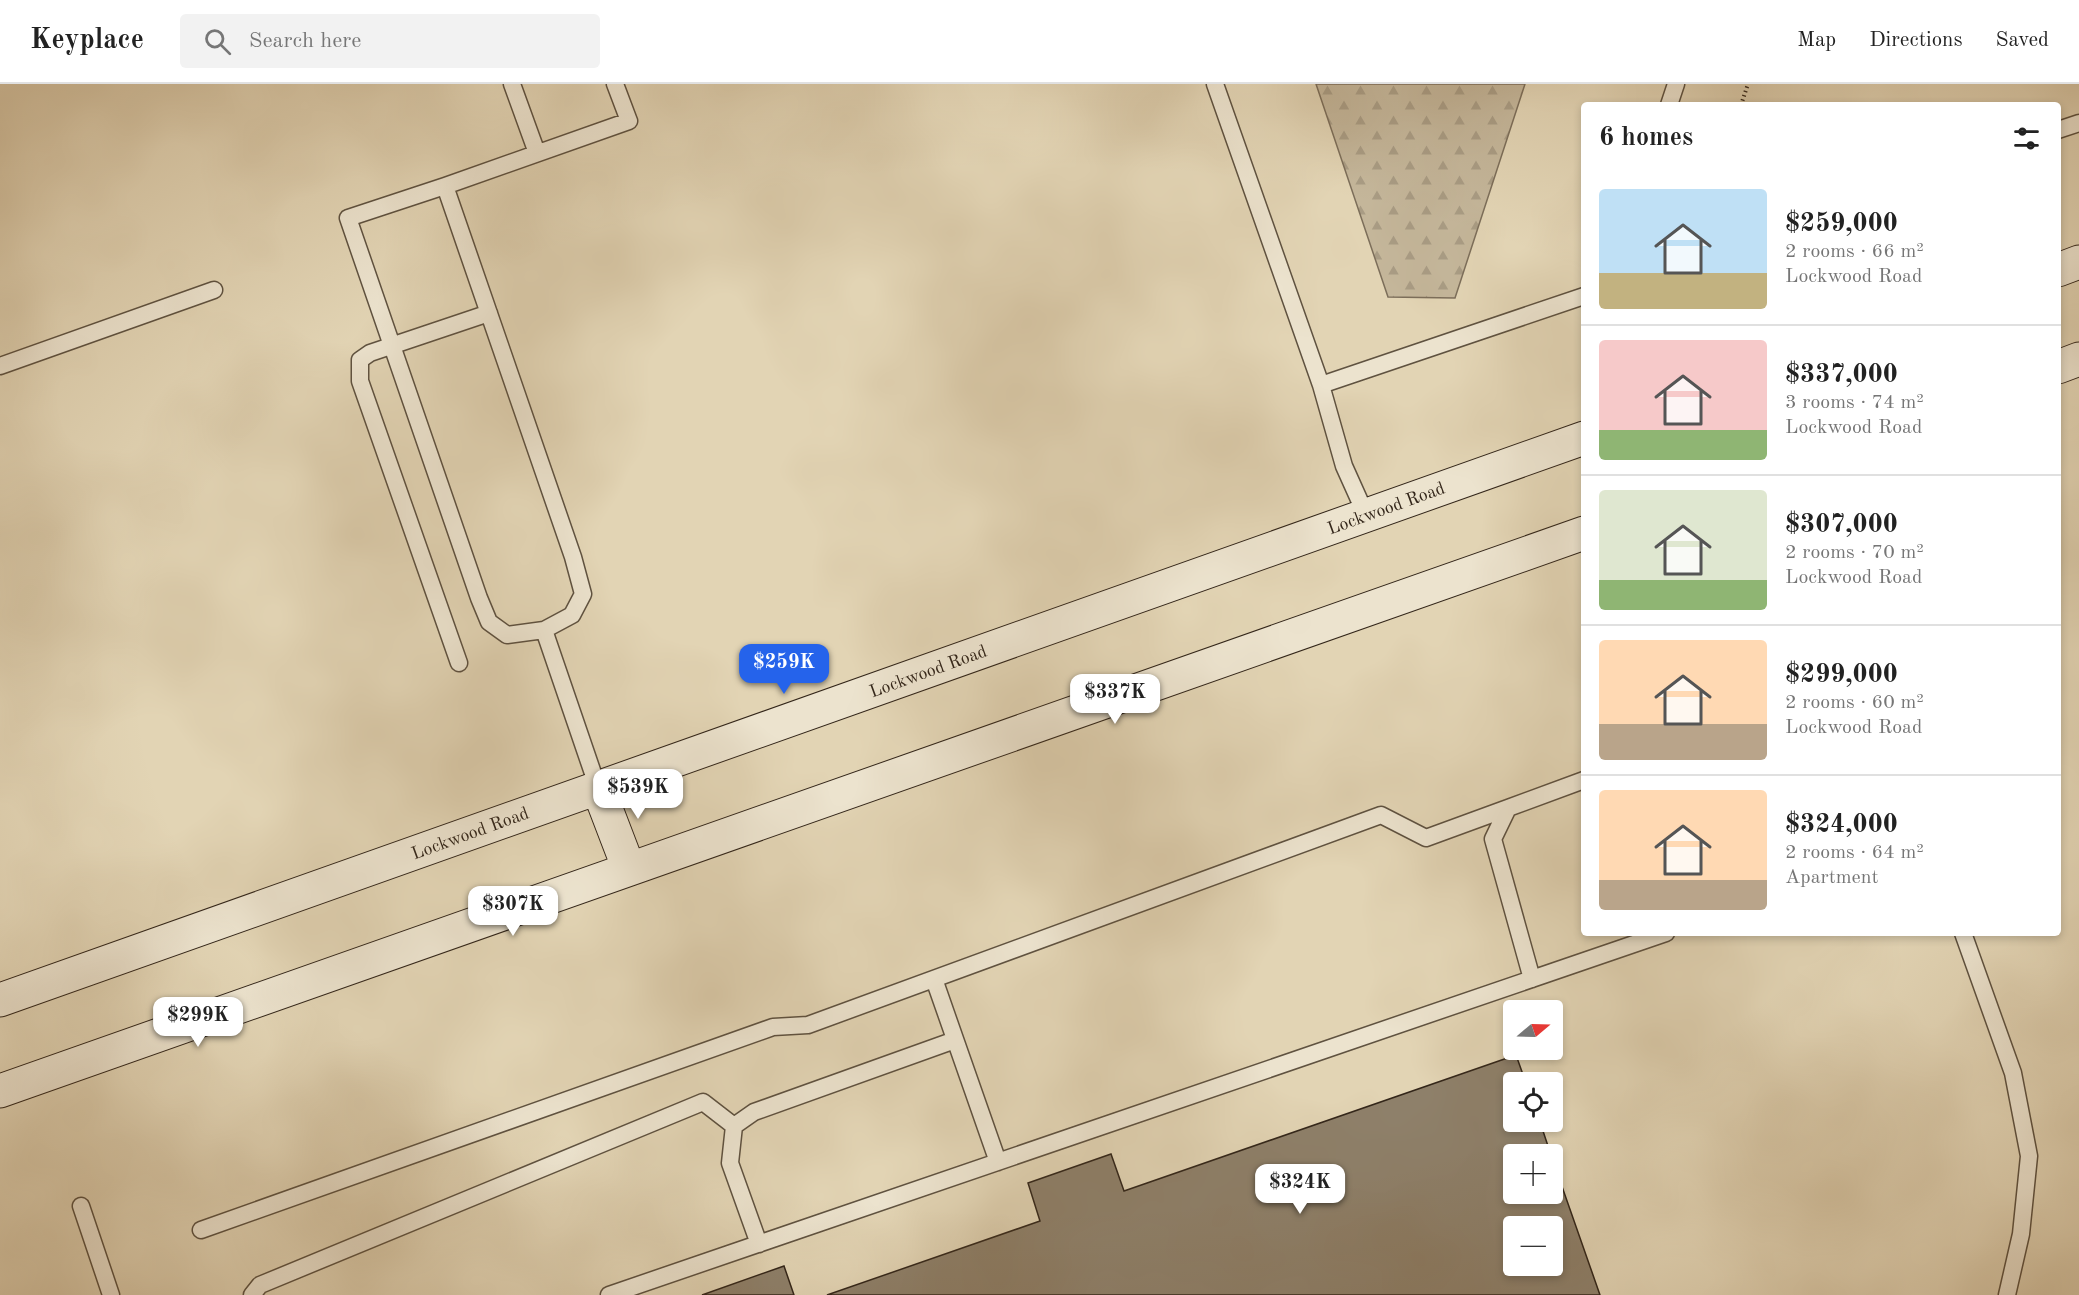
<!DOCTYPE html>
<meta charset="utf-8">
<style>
body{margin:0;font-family:"Old Standard TT",serif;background:#f2f2f2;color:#222;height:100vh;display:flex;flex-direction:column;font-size:22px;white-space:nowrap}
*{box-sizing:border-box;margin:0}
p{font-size:20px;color:#767676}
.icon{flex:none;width:33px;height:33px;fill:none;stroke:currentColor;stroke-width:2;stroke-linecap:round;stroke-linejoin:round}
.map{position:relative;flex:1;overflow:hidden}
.panel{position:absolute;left:1581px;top:18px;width:480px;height:834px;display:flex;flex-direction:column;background:#fff;border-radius:6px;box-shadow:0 3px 9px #0003}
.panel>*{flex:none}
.needle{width:39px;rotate:71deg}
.controls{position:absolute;left:1503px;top:916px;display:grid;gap:12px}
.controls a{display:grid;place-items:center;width:60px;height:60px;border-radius:6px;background:#fff;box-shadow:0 3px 9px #0003;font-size:30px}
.price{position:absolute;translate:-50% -51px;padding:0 14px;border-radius:12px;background:#fff;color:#222;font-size:20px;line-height:39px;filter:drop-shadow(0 2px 3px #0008)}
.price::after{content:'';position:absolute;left:50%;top:36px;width:18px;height:14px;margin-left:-9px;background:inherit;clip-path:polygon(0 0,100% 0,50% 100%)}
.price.current{background:#2563eb;color:#fff}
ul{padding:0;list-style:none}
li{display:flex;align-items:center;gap:18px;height:150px;padding:0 18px}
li+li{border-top:2px solid #e0e0e0}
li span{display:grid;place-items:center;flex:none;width:168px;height:120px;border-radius:6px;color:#555}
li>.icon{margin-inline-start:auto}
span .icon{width:72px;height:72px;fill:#fffc;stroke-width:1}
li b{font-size:26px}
h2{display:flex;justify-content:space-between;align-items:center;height:72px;padding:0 18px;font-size:26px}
header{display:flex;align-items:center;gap:36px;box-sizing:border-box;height:84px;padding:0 30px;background:#fff;border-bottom:2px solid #e0e0e0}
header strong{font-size:28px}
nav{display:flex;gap:33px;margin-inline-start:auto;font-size:21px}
.search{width:420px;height:54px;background:#f2f2f2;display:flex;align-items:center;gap:15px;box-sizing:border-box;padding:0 21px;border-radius:6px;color:#767676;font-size:22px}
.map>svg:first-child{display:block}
</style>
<header>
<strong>Keyplace</strong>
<div class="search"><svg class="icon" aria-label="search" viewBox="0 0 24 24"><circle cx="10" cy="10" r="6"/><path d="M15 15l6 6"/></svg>Search here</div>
<nav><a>Map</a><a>Directions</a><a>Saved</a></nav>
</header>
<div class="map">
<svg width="2079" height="1211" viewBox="0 0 2079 1211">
<defs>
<pattern id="forest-firs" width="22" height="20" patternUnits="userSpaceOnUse" patternTransform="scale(1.5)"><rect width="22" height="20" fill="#c4b69a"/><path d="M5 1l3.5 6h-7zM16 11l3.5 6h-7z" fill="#a99c84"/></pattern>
</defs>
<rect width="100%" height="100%" fill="#e2d4b4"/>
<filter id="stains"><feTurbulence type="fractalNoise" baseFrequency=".00333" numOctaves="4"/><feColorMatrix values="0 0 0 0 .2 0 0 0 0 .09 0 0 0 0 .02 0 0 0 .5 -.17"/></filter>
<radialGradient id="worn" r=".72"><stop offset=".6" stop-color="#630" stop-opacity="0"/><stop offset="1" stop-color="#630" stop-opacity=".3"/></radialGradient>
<!-- forest -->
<path fill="url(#forest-firs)" stroke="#7c6e5a" stroke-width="1.5" d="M1316,0h209l-70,214 -67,-1z"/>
<!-- building -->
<path fill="#8e806a" stroke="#33261a" stroke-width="1.5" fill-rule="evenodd" d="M1516,971l10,28h-12v39h26l11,33h-37v39h38v-36l48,137h-773l213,-74 -12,-38 83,-29 13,37zM1514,1143h38v39h-38z
M784,1182l10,29h-92z"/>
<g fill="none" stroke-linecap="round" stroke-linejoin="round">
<defs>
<path id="lane" d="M512,0l25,69
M1215,0l106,301
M1669,21l7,-21
M2058,46l21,-7
M445,102l128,371 10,37 -11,21 -28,15 -37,5 -18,-13 -10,-24 -131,-380 97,-32 184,-65 -14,-37
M0,282l214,-76
M1366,431l-22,-49 -23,-81 263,-89
M544,546l54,158
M459,579l-99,-282v-21l10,-7 119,-40
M1963,849l50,140 16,83 -8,78 -14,61
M934,895l64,183
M1532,895l-39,-140 15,-31 76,-28
M81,1122l30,89
M201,1146l572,-203 35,-2 573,-210 45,23 82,-30
M759,1160l-29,-81 4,-37 20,-14 201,-72
M252,1211l8,-10 443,-183 31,24
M609,1211l1057,-362"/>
<path id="secondary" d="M2058,186l21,-8
M2058,283l21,-8
M598,704l31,81
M0,916l1584,-562
M0,1007l1584,-558"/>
</defs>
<!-- lane casing -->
<use href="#lane" stroke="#5f5240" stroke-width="19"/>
<!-- secondary casing -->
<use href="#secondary" stroke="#33261a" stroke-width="35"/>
<!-- path -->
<path stroke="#33261a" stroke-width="4" stroke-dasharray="1.5 3" stroke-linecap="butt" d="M1741,21l7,-21"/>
<!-- lane -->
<use href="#lane" stroke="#ece3ce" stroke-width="16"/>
<!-- secondary -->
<use href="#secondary" stroke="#ece3ce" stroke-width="33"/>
</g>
<g text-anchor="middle" stroke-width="4.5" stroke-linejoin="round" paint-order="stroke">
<!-- street labels -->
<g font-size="18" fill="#33261a" stroke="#ece3ce">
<text transform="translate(1386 424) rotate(-20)" y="6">Lockwood Road</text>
<text transform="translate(928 587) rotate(-20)" y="6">Lockwood Road</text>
<text transform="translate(470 749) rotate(-20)" y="6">Lockwood Road</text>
</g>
</g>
<rect width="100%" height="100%" filter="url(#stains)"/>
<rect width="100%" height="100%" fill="url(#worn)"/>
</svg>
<div class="controls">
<a><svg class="needle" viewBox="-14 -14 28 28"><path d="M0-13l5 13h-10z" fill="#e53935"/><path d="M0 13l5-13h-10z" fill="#767676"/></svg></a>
<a><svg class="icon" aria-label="locate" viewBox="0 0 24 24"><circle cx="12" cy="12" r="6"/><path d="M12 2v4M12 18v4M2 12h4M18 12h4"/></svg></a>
<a>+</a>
<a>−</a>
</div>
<b class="price current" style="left:784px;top:611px">$259K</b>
<b class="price" style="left:1115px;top:641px">$337K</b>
<b class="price" style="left:638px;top:736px">$539K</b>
<b class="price" style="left:513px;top:853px">$307K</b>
<b class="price" style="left:198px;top:964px">$299K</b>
<b class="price" style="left:1300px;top:1131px">$324K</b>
<section class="panel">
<h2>6 homes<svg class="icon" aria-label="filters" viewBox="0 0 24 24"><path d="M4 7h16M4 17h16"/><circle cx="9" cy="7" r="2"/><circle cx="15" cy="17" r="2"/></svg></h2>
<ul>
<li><span style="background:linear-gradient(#bfe0f5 70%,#c2b280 0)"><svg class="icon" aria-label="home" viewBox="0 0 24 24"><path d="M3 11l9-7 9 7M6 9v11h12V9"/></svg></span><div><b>$259,000</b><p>2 rooms · 66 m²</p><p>Lockwood Road</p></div></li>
<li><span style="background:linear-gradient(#f6c9c9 75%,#8fb573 0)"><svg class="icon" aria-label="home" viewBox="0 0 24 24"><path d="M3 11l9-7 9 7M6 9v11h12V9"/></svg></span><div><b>$337,000</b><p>3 rooms · 74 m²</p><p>Lockwood Road</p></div></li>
<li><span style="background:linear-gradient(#dfe7d0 75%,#8fb573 0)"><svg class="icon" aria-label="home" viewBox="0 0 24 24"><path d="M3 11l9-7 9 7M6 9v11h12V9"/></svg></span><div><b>$307,000</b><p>2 rooms · 70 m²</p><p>Lockwood Road</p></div></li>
<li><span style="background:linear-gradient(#ffd9b3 70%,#b9a48a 0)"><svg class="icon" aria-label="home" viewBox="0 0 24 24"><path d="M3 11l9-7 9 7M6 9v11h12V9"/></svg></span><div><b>$299,000</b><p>2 rooms · 60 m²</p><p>Lockwood Road</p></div></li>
<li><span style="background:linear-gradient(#ffd9b3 75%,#b9a48a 0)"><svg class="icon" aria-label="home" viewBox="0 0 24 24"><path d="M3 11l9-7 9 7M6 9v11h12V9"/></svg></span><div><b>$324,000</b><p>2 rooms · 64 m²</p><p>Apartment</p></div></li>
</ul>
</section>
</div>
